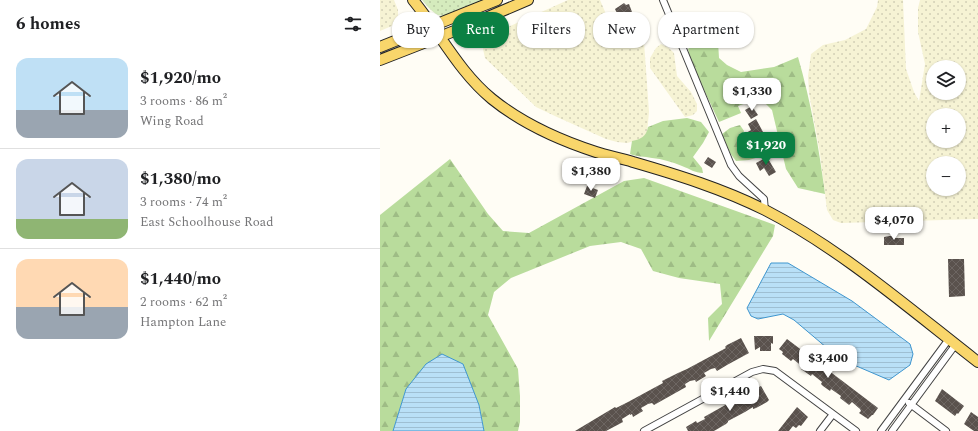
<!DOCTYPE html>
<meta charset="utf-8">
<style>
body{margin:0;font-family:Spectral,serif;background:#f6f6f6;color:#202124;height:100vh;display:flex;flex-direction:column;font-size:15px;white-space:nowrap}
*{box-sizing:border-box;margin:0}
p{font-size:13px;color:#757577}
.icon{flex:none;width:22px;height:22px;fill:none;stroke:currentColor;stroke-width:2;stroke-linecap:round;stroke-linejoin:round}
.map{position:relative;flex:1;overflow:hidden}
.panel{display:flex;flex-direction:column;background:#fff;width:380px}
.panel>*{flex:none}
.hud{position:absolute;left:12px;top:12px;width:380px;height:36px;display:flex;gap:8px}
.controls{position:absolute;left:546px;top:60px;display:grid;gap:8px}
.controls a{display:grid;place-items:center;width:40px;height:40px;border-radius:50%;background:#fff;box-shadow:0 1px 3px #0004;font-size:20px}
.price{position:absolute;translate:-50% -34px;padding:0 9px;border-radius:8px;background:#fff;color:#222;font-size:13px;line-height:26px;filter:drop-shadow(0 1px 2px #0008)}
.price::after{content:'';position:absolute;left:50%;top:24px;width:12px;height:9px;margin-left:-6px;background:inherit;clip-path:polygon(0 0,100% 0,50% 100%)}
.price.current{background:#0b8043;color:#fff}
ul{padding:0;list-style:none}
li{display:flex;align-items:center;gap:12px;height:100px;padding:0 16px}
li+li{border-top:1px solid #e0e0e0}
li span{display:grid;place-items:center;flex:none;width:112px;height:80px;border-radius:12px;color:#555}
li>.icon{margin-inline-start:auto}
span .icon{width:48px;height:48px;fill:#fffc;stroke-width:1}
li b{font-size:17px}
h2{display:flex;justify-content:space-between;align-items:center;height:48px;padding:0 16px;font-size:17px}
.pill{padding:0 14px;border-radius:16px;background:#fff;box-shadow:0 1px 3px #0004;font-size:14px;line-height:36px}
.pill.current{background:#0b8043;color:#fff}
main{display:flex;flex:1;min-height:0}
.map>svg:first-child{display:block}
</style>
<main>
<section class="panel">
<h2>6 homes<svg class="icon" aria-label="filters" viewBox="0 0 24 24"><path d="M4 7h16M4 17h16"/><circle cx="9" cy="7" r="2"/><circle cx="15" cy="17" r="2"/></svg></h2>
<ul>
<li><span style="background:linear-gradient(#bfe0f5 65%,#9aa5b1 0)"><svg class="icon" aria-label="home" viewBox="0 0 24 24"><path d="M3 11l9-7 9 7M6 9v11h12V9"/></svg></span><div><b>$1,920/mo</b><p>3 rooms · 86 m²</p><p>Wing Road</p></div></li>
<li><span style="background:linear-gradient(#c9d6e8 75%,#8fb573 0)"><svg class="icon" aria-label="home" viewBox="0 0 24 24"><path d="M3 11l9-7 9 7M6 9v11h12V9"/></svg></span><div><b>$1,380/mo</b><p>3 rooms · 74 m²</p><p>East Schoolhouse Road</p></div></li>
<li><span style="background:linear-gradient(#ffd9b3 60%,#9aa5b1 0)"><svg class="icon" aria-label="home" viewBox="0 0 24 24"><path d="M3 11l9-7 9 7M6 9v11h12V9"/></svg></span><div><b>$1,440/mo</b><p>2 rooms · 62 m²</p><p>Hampton Lane</p></div></li>
</ul>
</section>
<div class="map">
<svg width="598" height="431" viewBox="0 0 598 431">
<defs>
<pattern id="farmland-dots" width="8" height="8" patternUnits="userSpaceOnUse"><rect width="8" height="8" fill="#f6f3d4"/><path d="M2 2h.1M6 6h.1" fill="none" stroke="#d2cfb5" stroke-width="1.8" stroke-linecap="round"/></pattern>
<pattern id="grass-dots" width="8" height="8" patternUnits="userSpaceOnUse"><rect width="8" height="8" fill="#d5ebbd"/><path d="M2 2h.1M6 6h.1" fill="none" stroke="#b6c8a1" stroke-width="1.8" stroke-linecap="round"/></pattern>
<pattern id="forest-firs" width="22" height="20" patternUnits="userSpaceOnUse"><rect width="22" height="20" fill="#b9dc9c"/><path d="M5 1l3.5 6h-7zM16 11l3.5 6h-7z" fill="#9ebc85"/></pattern>
<pattern id="water-rules" width="6" height="5" patternUnits="userSpaceOnUse"><rect width="6" height="5" fill="#b9e0f7"/><path d="M0 2.5h6" fill="none" stroke="#9ebfd3"/></pattern>
<pattern id="building-cross-hatch" width="8" height="8" patternUnits="userSpaceOnUse"><rect width="8" height="8" fill="#5a524d"/><path d="M0 0l8 8M0 8l8-8" fill="none" stroke="#6d6662"/></pattern>
</defs>
<rect width="100%" height="100%" fill="#fffdf5"/>
<!-- farmland -->
<path fill="url(#farmland-dots)" fill-rule="evenodd" d="M0,0h14l4,10v6l-4,9 -14,6z
M188,0h32l12,28 19,1 6,2 4,4 3,7 5,70 -2,21 -5,6 -15,4 -10,-1 -11,-3 -49,-22 -21,-10 -51,-49 -2,-9 3,-8 20,-13z
M498,0h25l3,69 8,23 5,9 6,-37 -7,-32v-24l2,-8h58v219l-137,4 -8,-3 -6,-10 -7,-56 -11,-61 -1,-17 3,-22 12,-9 22,-5 21,-11 11,-22zM553,67h26v26h-26zM553,115h26v26h-26zM553,163h26v26h-26z
M281,44l8,4 5,5 3,23 14,16 6,12v7l-4,4 -8,2 -35,-49v-10l6,-10z"/>
<!-- grass -->
<path fill="url(#grass-dots)" d="M42,0h64c-11,4 -37,19 -48,15 -6,-3 -12,-10 -16,-15z"/>
<!-- forest -->
<path fill="url(#forest-firs)" d="M330,36l8,6 1,16 8,7 14,7 33,-5 24,-10c13,45 21,91 27,137l-27,-6 -12,-19 -14,-59 -12,-12 -22,8 3,7 -22,9 -28,-60 -3,-13 7,-7z
M307,118l14,4 8,10 -6,11 -10,14 9,11 1,5c-8,0 -13,-4 -21,-7 -9,-4 -20,-7 -30,-8 -8,-2 -15,-1 -22,-4l2,-13c9,-2 14,-4 16,-14l15,-6z
M360,125l4,6 -4,12 17,-1 11,2 1,10 -20,6 -13,1 -6,-8 -8,-19 8,-6z
M70,159l38,55 15,17 26,2 95,-52 20,-3 131,47 -2,11 -64,105 -1,-23 14,-14 -2,-20 -41,-6 -26,-7 -12,-22 -20,-7 -31,4 -79,32 -17,14 -6,23 30,54 2,27v26l-2,9h-34l-5,-26 -73,-16 -13,42h-13v-216z"/>
<!-- water -->
<path fill="url(#water-rules)" stroke="#3f96cf" d="M391,263h17l64,38 58,43 3,10 -3,11 -21,15 -49,-21 -46,-39 -11,-6 -25,5 -7,-3 -4,-8z
M62,354l21,10 16,41 5,26h-91l13,-42 20,-25z"/>
<!-- building -->
<path fill="url(#building-cross-hatch)" d="M244,3l2,2 3,-1 3,8 -13,6 -4,-9z
M372,106l6,9 -7,4 -6,-9z
M376,119l7,13 -14,8 -3,-7 5,-3 -3,-6z
M328,157l8,5 -4,6 -8,-5z
M387,157l9,15 -7,4 -5,-8 -4,3 -4,-8z
M207,186l11,4 -3,8 -11,-4z
M509,236h5l1,2h9v7h-20v-8z
M568,259h16l1,37 -16,1z
M374,336h19v8l-2,-1v8h-11v-4l-5,3z
M361,338l8,15 -22,12 -10,6 -2,-3 -4,1 -7,4 2,3 -10,6 -1,-2 -5,1 -5,3 1,3 -32,18 -2,-2 -4,1 -7,4 2,3 -10,6 -1,-3 -2,1v-1l-8,5 1,3 -17,9h-31l40,-24 1,1 12,-6 35,-19 -1,-2 16,-8 9,-4 39,-21 -1,-1 2,-2z
M407,339l91,69 -5,7h-1l-4,4 -9,-6 2,-2 -1,-2 -8,-7 -3,3 -9,-7 1,-2 -10,-7 -1,2 -7,-5 -2,-2 1,-2 -10,-8 -1,2 -10,-7 2,-2 -10,-8 -2,2 -9,-7 1,-2 -4,-3z
M381,386l8,14 -2,2 -11,6 -3,1v-2l-8,5 -17,9v1l-2,2 -12,7h-26l-2,-4 10,-6 1,2 8,-4 -1,-2 32,-18 1,2 10,-5 -1,-2z
M562,389l22,17 -6,8 -1,-1 -2,3 -20,-15z
M417,407l11,10 -7,9 -2,-1 -3,3 -3,-2 -4,5h-11z
M591,412l7,5v14h-4l-10,-7z"/>
<g fill="none" stroke-linecap="round" stroke-linejoin="round">
<defs>
<path id="street" d="M283,0l68,165 8,11 25,23 1,12
M529,403l37,28
M264,431l108,-59 11,-3 12,2 81,60
M440,431l13,-17
M501,431l68,-92
M512,431l64,-87"/>
<path id="primary" d="M33,0c27,33 46,72 79,99 31,25 67,41 104,53 12,4 25,6 37,10 45,13 90,27 132,48 76,39 146,100 213,152
M0,47l117,-47
M0,60l82,-32 66,-28"/>
</defs>
<!-- street casing -->
<use href="#street" stroke="#444" stroke-width="8"/>
<!-- primary casing -->
<use href="#primary" stroke="#222" stroke-width="12"/>
<!-- street -->
<use href="#street" stroke="#fff" stroke-width="6"/>
<!-- primary -->
<use href="#primary" stroke="#f9d66b" stroke-width="10"/>
</g>
</svg>
<div class="controls">
<a><svg class="icon" aria-label="layers" viewBox="0 0 24 24"><path d="M12 4l9 5-9 5-9-5zM3 14l9 5 9-5"/></svg></a>
<a>+</a>
<a>−</a>
</div>
<b class="price" style="left:372px;top:112px">$1,330</b>
<b class="price current" style="left:386px;top:166px">$1,920</b>
<b class="price" style="left:211px;top:192px">$1,380</b>
<b class="price" style="left:514px;top:241px">$4,070</b>
<b class="price" style="left:448px;top:379px">$3,400</b>
<b class="price" style="left:350px;top:412px">$1,440</b>
<div class="hud">
<a class="pill">Buy</a>
<a class="pill current">Rent</a>
<a class="pill">Filters</a>
<a class="pill">New</a>
<a class="pill">Apartment</a>
</div>
</div>
</main>
